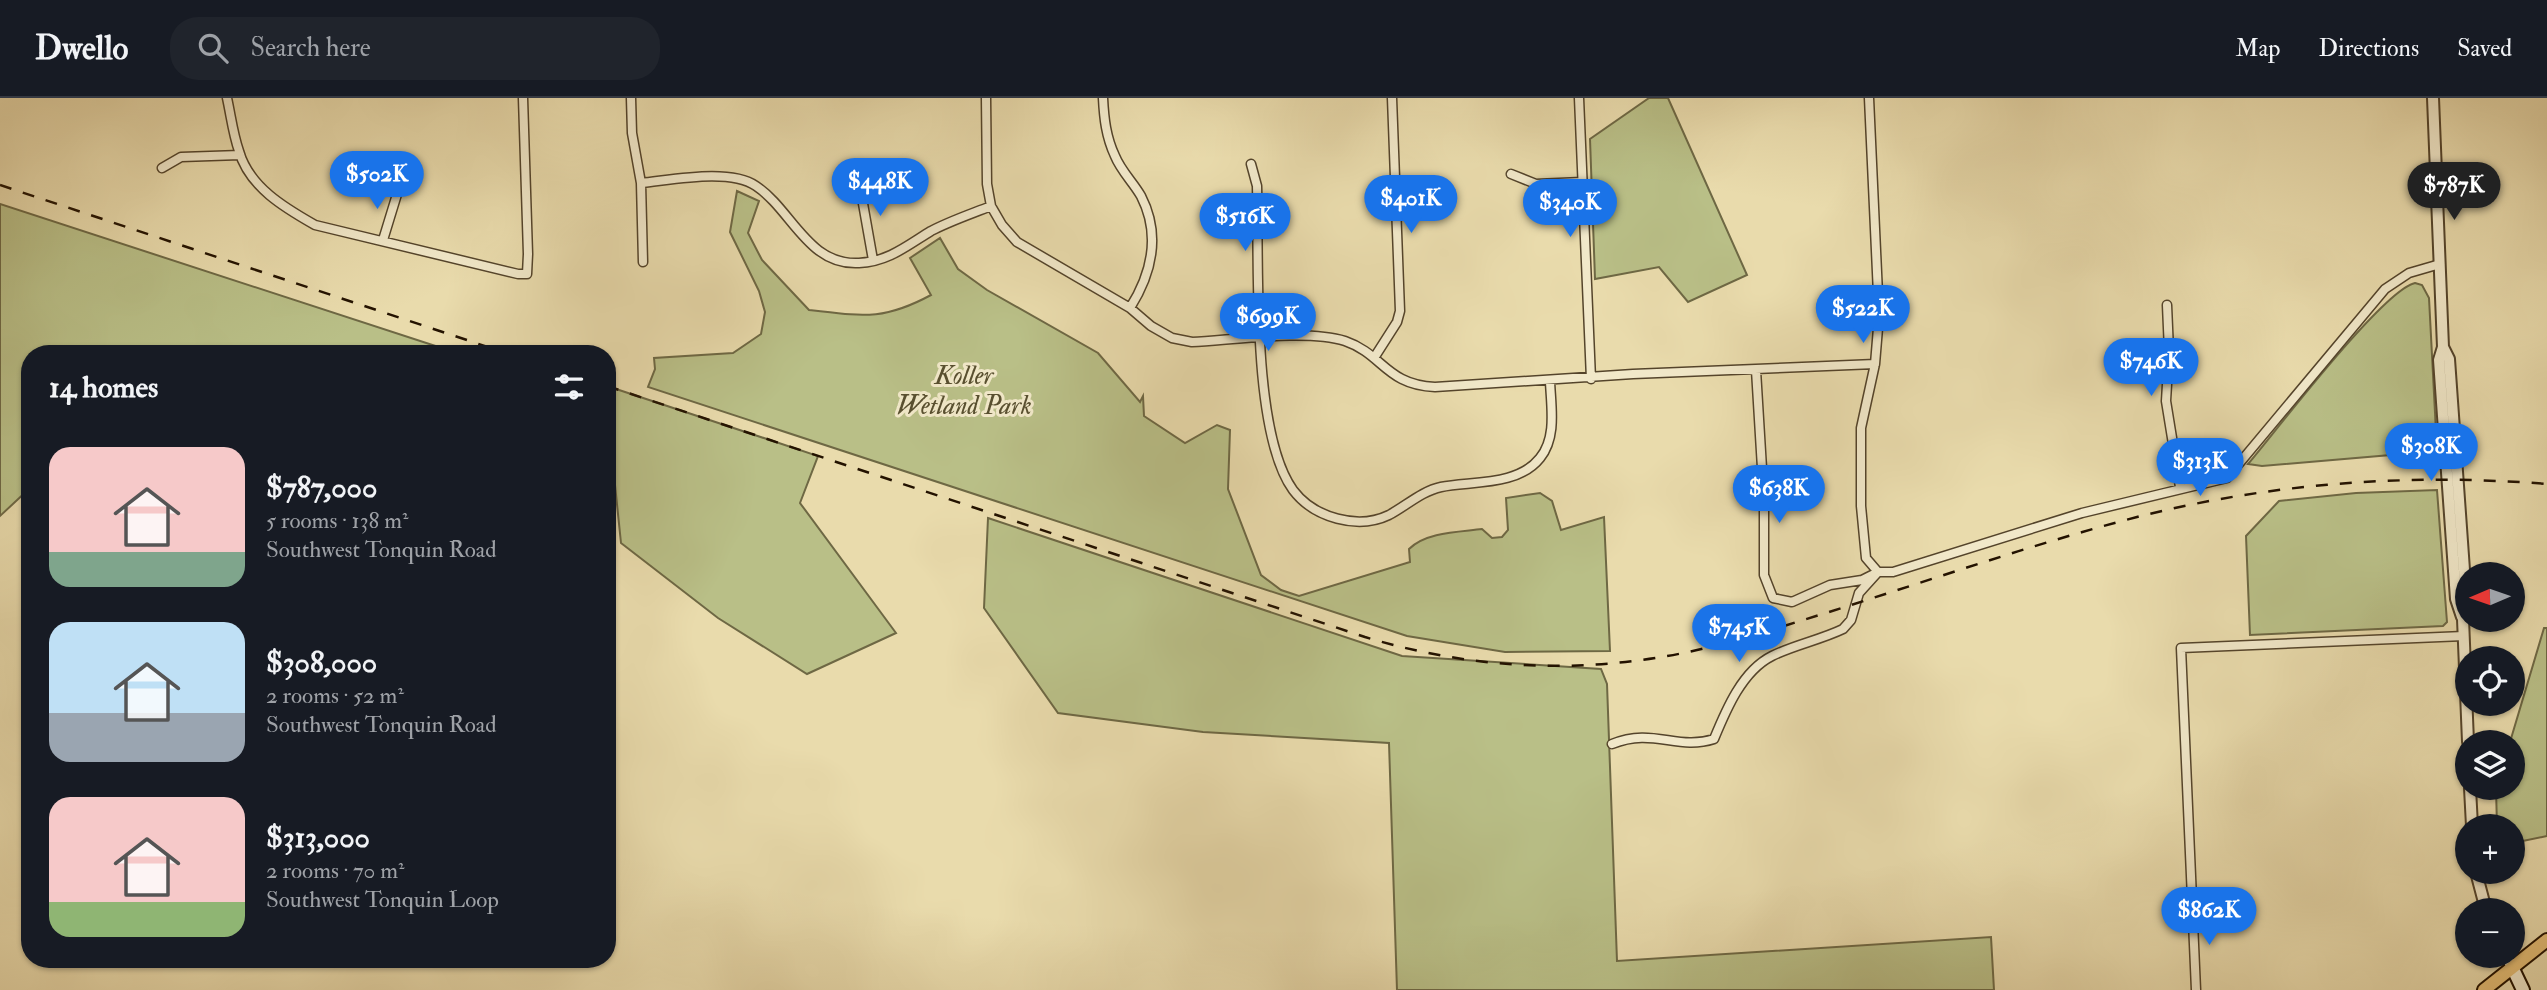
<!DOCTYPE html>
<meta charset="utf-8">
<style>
body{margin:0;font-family:"IM FELL Double Pica",serif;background:#20242c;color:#f1f3f6;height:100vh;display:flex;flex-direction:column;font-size:26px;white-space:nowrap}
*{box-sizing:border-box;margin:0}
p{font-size:23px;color:#9ea1a6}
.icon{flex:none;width:38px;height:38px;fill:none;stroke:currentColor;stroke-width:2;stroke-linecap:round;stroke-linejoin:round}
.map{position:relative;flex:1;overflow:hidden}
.side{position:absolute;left:21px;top:247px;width:595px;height:623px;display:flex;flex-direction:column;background:#171b24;border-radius:28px;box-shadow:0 2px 5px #0004}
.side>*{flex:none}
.needle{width:46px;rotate:268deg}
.controls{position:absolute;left:2455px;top:464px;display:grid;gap:14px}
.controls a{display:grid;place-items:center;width:70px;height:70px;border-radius:50%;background:#171b24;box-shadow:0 2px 5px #0004;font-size:35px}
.price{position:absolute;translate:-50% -60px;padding:0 16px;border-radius:24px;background:#1a73e8;color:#fff;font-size:23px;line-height:46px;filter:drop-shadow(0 2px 4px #0008)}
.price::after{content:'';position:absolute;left:50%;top:42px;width:21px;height:16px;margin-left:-10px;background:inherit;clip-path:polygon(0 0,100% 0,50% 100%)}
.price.on{background:#222;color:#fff}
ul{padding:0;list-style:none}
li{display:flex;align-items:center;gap:21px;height:175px;padding:0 28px}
li span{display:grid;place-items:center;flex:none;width:196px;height:140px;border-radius:21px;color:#555}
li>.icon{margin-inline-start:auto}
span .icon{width:84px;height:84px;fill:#fffc;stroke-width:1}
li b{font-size:30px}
h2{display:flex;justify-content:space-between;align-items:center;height:84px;padding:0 28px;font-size:30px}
header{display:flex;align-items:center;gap:42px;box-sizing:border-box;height:98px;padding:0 35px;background:#171b24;border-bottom:2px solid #363941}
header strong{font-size:33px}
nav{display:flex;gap:38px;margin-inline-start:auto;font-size:24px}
.search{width:490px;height:63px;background:#20242c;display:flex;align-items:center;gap:18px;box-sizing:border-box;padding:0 24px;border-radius:28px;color:#9ea1a6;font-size:26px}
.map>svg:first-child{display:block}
</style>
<header>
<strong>Dwello</strong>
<div class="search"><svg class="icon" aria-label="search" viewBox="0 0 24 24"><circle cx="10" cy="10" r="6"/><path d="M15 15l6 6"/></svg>Search here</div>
<nav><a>Map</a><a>Directions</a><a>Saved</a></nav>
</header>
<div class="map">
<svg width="2547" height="892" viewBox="0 0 2547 892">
<rect width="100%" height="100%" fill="#e9dbac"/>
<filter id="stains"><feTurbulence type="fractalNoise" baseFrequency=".00286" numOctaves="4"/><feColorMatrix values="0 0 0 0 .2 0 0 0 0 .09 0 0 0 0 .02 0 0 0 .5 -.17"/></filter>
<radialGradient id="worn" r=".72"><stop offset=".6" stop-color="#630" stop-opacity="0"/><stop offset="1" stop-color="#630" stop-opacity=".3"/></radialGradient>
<!-- green -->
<path fill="#b9bf87" stroke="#6e6844" stroke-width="2" d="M1649,0h19l79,177 -59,27 -29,-35 -64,12 -5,-140z
M737,93l22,10 -11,32 14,27 47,50c53,6 74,11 122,-15l-21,-37 30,-20 18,31 29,21 111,63 42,49 3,-6 1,20 41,27 32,-18 13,5 -2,59 33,86 20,15 18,6 111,-34 -1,-13c17,-17 50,-17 73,-20l10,9 10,-1 6,-7 -2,-32 34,-5 12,8 9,29 43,-13 6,134 -105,1 -98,-16 -759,-249 7,-18 -1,-11 79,-5 28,-19 4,-22 -6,-21 -29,-59z
M0,106l457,149 -427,1v134l-30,28z
M2415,185l7,2 7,13 8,153 -175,15 -14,-2c28,-33 135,-174 167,-181z
M607,288l211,70 -18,47 96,130 -89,41 -89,-56 -97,-75 -9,-87h-5z
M2437,392l10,132 -4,4 -193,9 -4,-99 33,-35 77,-8z
M988,420l414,138 199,13 6,15 10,277 374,-24 3,53h-597l-8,-247 -186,-11 -145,-19 -74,-105z
M2544,530h3v208l-34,7v-17h-16l-1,-37 17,-1v-46h-3z"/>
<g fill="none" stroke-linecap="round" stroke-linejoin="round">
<defs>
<path id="minor" d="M227,0c4,18 6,36 12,53 10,36 46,57 76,74l203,49h9l1,-20 -5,-156
M631,0l1,35 9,50 2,79
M986,0l1,86 4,22 11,19 15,17 113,66 21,18 21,12 20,4c41,-2 115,-13 153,-1 38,13 41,44 90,46l198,-13 242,-10
M1103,0c1,20 3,39 12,58 6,15 18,26 26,40 20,39 11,77 -11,112
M1579,0l12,281
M1869,0l10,218 -4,48 -14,64v78l5,52 12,14h15l189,-59 145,-35 158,-189 24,-16 31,-9
M1251,66l6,22c2,74 -6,246 36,304 21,28 65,40 96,25 17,-9 33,-24 52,-28 31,-6 77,-1 99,-29 17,-21 11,-51 10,-77
M162,70l19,-11 59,-2
M1511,76l25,10 46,-2
M859,83l14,79
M641,85c31,-3 89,-15 115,3 36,24 52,80 103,77 29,-1 49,-18 72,-32 19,-10 40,-17 60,-25
M383,142l15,-49
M2167,207l2,46 -3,50 14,86
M1374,260l23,-36 3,-11 -8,-213
M1756,272l8,131v74l9,23 19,4 38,-17 32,-5 10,-5
M1612,646c41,-17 65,7 102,-5 12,-29 28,-68 58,-83 22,-11 48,-16 71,-27l8,-9 8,-27 19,-21
M2196,892l-15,-342 283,-12"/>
<path id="tertiary" d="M2433,0l10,249 6,12 17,239 -3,21 5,123
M2443,249l-4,13 17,239 6,18
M2470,690l2,38
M2476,774l10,38
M2506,858l7,13"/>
<path id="secondary" d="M2513,871l10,21"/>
<path id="primary" d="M2484,892l63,-50"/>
</defs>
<!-- minor casing -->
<use href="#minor" stroke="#54442b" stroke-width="11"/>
<!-- tertiary casing -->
<use href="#tertiary" stroke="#54442b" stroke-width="14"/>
<!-- secondary casing -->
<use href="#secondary" stroke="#231200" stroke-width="16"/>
<!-- primary casing -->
<use href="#primary" stroke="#231200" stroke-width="16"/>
<!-- minor -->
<use href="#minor" stroke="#f1e8c9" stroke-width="8"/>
<!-- tertiary -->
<use href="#tertiary" stroke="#f1e8c9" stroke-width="10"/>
<!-- secondary -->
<use href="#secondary" stroke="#f1e8c9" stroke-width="12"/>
<!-- primary -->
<use href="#primary" stroke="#e4be76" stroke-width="12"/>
<!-- rail -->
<path stroke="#231200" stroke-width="2.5" stroke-dasharray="12 12" stroke-linecap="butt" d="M0,87l509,169
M607,288l758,251c89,27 183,36 276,23 65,-8 126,-29 188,-48 102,-32 204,-68 308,-95 134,-34 272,-44 410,-33"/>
</g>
<g text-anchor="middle" stroke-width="6" stroke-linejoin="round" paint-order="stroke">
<!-- park labels -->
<g font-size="26" font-style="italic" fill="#584f2f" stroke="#f1e8c9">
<text x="964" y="286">Koller<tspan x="964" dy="30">Wetland Park</tspan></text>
</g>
</g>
<rect width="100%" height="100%" filter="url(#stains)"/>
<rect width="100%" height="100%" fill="url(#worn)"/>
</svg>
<div class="controls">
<a><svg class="needle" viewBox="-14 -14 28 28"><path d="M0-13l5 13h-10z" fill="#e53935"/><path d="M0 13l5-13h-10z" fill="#9ea1a6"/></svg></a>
<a><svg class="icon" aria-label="locate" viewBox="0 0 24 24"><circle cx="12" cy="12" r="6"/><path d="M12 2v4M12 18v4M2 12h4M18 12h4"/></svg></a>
<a><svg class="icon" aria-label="layers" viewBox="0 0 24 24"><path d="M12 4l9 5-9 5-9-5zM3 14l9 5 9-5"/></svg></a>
<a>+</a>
<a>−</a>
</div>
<b class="price" style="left:377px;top:113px">$502K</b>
<b class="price" style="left:880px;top:120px">$448K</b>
<b class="price on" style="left:2454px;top:124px">$787K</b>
<b class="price" style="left:1411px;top:137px">$401K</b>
<b class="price" style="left:1570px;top:141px">$340K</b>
<b class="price" style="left:1245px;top:155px">$516K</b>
<b class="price" style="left:1863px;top:247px">$522K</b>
<b class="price" style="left:1268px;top:255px">$699K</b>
<b class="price" style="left:2151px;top:300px">$746K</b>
<b class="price" style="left:2431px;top:385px">$308K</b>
<b class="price" style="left:2200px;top:400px">$313K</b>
<b class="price" style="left:1779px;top:427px">$638K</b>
<b class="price" style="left:1739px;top:566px">$745K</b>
<b class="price" style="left:2209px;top:849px">$862K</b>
<section class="side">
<h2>14 homes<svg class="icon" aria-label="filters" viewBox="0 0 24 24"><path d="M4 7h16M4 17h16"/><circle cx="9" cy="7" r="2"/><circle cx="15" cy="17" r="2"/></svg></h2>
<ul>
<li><span style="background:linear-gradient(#f6c9c9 75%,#7fa58c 0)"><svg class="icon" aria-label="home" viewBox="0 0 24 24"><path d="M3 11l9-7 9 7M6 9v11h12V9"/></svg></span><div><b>$787,000</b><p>5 rooms · 138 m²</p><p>Southwest Tonquin Road</p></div></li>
<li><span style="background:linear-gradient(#bfe0f5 65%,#9aa5b1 0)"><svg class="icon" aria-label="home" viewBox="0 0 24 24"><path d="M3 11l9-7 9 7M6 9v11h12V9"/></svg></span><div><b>$308,000</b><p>2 rooms · 52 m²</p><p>Southwest Tonquin Road</p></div></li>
<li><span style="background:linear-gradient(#f6c9c9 75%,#8fb573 0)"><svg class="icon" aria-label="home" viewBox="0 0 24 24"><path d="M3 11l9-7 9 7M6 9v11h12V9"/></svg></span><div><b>$313,000</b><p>2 rooms · 70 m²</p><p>Southwest Tonquin Loop</p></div></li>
</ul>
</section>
</div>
